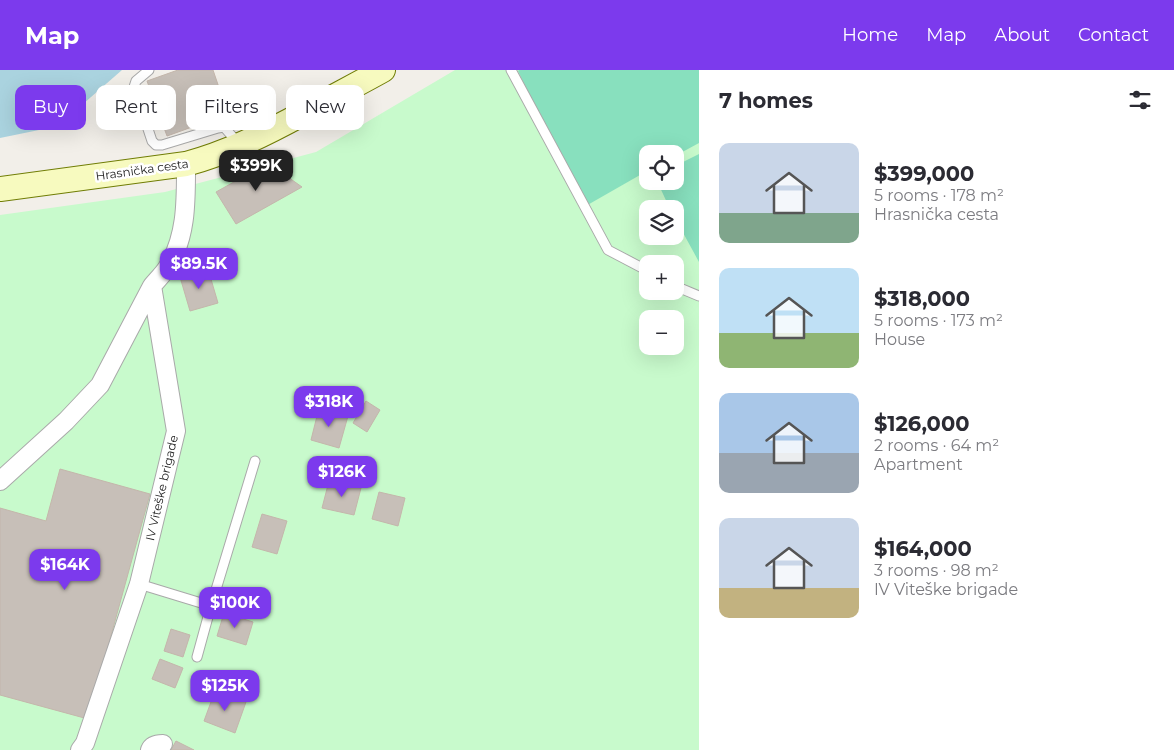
<!DOCTYPE html>
<meta charset="utf-8">
<style>
body{margin:0;font-family:Montserrat,sans-serif;background:#f7f7f7;color:#2b2b33;height:100vh;display:flex;flex-direction:column;font-size:19px;white-space:nowrap}
*{box-sizing:border-box;margin:0}
p{font-size:16px;color:#7c7c81}
.icon{flex:none;width:28px;height:28px;fill:none;stroke:currentColor;stroke-width:2;stroke-linecap:round;stroke-linejoin:round}
.map{position:relative;flex:1;overflow:hidden}
.details{display:flex;flex-direction:column;background:#fff;width:475px}
.details>*{flex:none}
.banner{position:absolute;left:15px;top:15px;width:475px;height:45px;display:flex;gap:10px}
.fabs{position:absolute;left:639px;top:75px;display:grid;gap:10px}
.fabs a{display:grid;place-items:center;width:45px;height:45px;border-radius:10px;background:#fff;box-shadow:0 5px 20px #0002;font-size:25px}
.price{position:absolute;translate:-50% -42px;padding:0 11px;border-radius:10px;background:#7c3aed;color:#fff;font-size:16px;line-height:32px;filter:drop-shadow(0 1px 2px #0008)}
.price::after{content:'';position:absolute;left:50%;top:30px;width:15px;height:11px;margin-left:-8px;background:inherit;clip-path:polygon(0 0,100% 0,50% 100%)}
.price.active{background:#222;color:#fff}
ul{padding:0;list-style:none}
li{display:flex;align-items:center;gap:15px;height:125px;padding:0 20px}
li span{display:grid;place-items:center;flex:none;width:140px;height:100px;border-radius:10px;color:#555}
li>.icon{margin-inline-start:auto}
span .icon{width:60px;height:60px;fill:#fffc;stroke-width:1}
li b{font-size:21px}
h2{display:flex;justify-content:space-between;align-items:center;height:60px;padding:0 20px;font-size:21px}
.tag{padding:0 18px;border-radius:10px;background:#fff;box-shadow:0 5px 20px #0002;font-size:18px;line-height:45px}
.tag.active{background:#7c3aed;color:#fff}
header{display:flex;align-items:center;gap:30px;box-sizing:border-box;height:70px;padding:0 25px;background:#7c3aed;color:#fff}
header strong{font-size:24px}
nav{display:flex;gap:28px;margin-inline-start:auto;font-size:18px}
main{display:flex;flex:1;min-height:0}
.map>svg:first-child{display:block}
</style>
<header>
<strong>Map</strong>
<nav><a>Home</a><a>Map</a><a>About</a><a>Contact</a></nav>
</header>
<main>
<div class="map">
<svg width="699" height="680" viewBox="0 0 699 680">
<rect width="100%" height="100%" fill="#f2efe9"/>
<!-- park -->
<path fill="#c8facc" fill-rule="evenodd" d="M455,0h244v680h-699v-535l165,-23 151,-40zM648,84h27v27h-27zM648,139h27v27h-27zM648,194h27v27h-27zM648,249h27v27h-27z"/>
<!-- pitch -->
<path fill="#88e0be" d="M519,0h180v73l-24,13v-2h-27l-1,17 -63,36 -66,-136z
M699,84v108l-24,-44v-9h-5l-13,-28h18v-15z"/>
<!-- water -->
<path fill="#aad3df" d="M0,0h122l-47,41 -36,19 -39,8z"/>
<!-- building -->
<path fill="#c7bfb8" stroke="#c4b6ab" d="M178,0h35l15,44 -61,22 -20,-55z
M268,93l34,24 -66,37 -20,-32z
M208,199l10,34 -28,8 -10,-34z
M366,331l14,9 -13,22 -14,-9z
M319,338l29,8 -9,32 -28,-8z
M60,399l90,25 -62,225 -88,-24v-187l46,13z
M329,411l32,7 -7,27 -32,-7z
M379,422l26,6 -7,28 -26,-7z
M262,444l25,7 -10,33 -25,-7z
M224,543l29,9 -7,23 -29,-9z
M171,559l19,6 -7,22 -19,-6z
M160,589l23,9 -8,20 -23,-9z
M215,621l31,11 -11,31 -31,-12z
M176,671l18,9h-23z"/>
<g fill="none" stroke-linecap="round" stroke-linejoin="round">
<defs>
<path id="lane" d="M149,0l-13,11 -2,6 18,54 4,4h6l56,-17 6,-1 14,16
M511,0l97,180 40,21
M675,216l24,10
M139,514l72,22
M197,587l14,-51 44,-145"/>
<path id="street" d="M0,411l66,-60 34,-36 52,-99
M80,680l5,-7 54,-159 37,-153 -24,-145c5,-6 11,-12 15,-18 20,-31 19,-68 19,-104
M150,680c2,-5 8,-6 13,-6"/>
<path id="secondary" d="M0,119l186,-25c41,-11 79,-30 116,-50 27,-15 54,-29 81,-44"/>
</defs>
<!-- lane casing -->
<use href="#lane" stroke="#a9a9a9" stroke-width="11"/>
<!-- street casing -->
<use href="#street" stroke="#a9a9a9" stroke-width="20"/>
<!-- secondary casing -->
<use href="#secondary" stroke="#707d05" stroke-width="26"/>
<!-- lane -->
<use href="#lane" stroke="#fff" stroke-width="9"/>
<!-- street -->
<use href="#street" stroke="#fff" stroke-width="18"/>
<!-- secondary -->
<use href="#secondary" stroke="#f7fabf" stroke-width="24"/>
</g>
<g text-anchor="middle" stroke-width="5" stroke-linejoin="round" paint-order="stroke">
<!-- street labels -->
<g font-size="12" fill="#222" stroke="#fff">
<text transform="translate(142 100) rotate(-8)" y="4">Hrasnička cesta</text>
<text transform="translate(162 418) rotate(-77)" y="4">IV Viteške brigade</text>
</g>
</g>
</svg>
<div class="fabs">
<a><svg class="icon" aria-label="locate" viewBox="0 0 24 24"><circle cx="12" cy="12" r="6"/><path d="M12 2v4M12 18v4M2 12h4M18 12h4"/></svg></a>
<a><svg class="icon" aria-label="layers" viewBox="0 0 24 24"><path d="M12 4l9 5-9 5-9-5zM3 14l9 5 9-5"/></svg></a>
<a>+</a>
<a>−</a>
</div>
<b class="price active" style="left:256px;top:122px">$399K</b>
<b class="price" style="left:199px;top:220px">$89.5K</b>
<b class="price" style="left:329px;top:358px">$318K</b>
<b class="price" style="left:342px;top:428px">$126K</b>
<b class="price" style="left:65px;top:521px">$164K</b>
<b class="price" style="left:235px;top:559px">$100K</b>
<b class="price" style="left:225px;top:642px">$125K</b>
<div class="banner">
<a class="tag active">Buy</a>
<a class="tag">Rent</a>
<a class="tag">Filters</a>
<a class="tag">New</a>
</div>
</div>
<section class="details">
<h2>7 homes<svg class="icon" aria-label="filters" viewBox="0 0 24 24"><path d="M4 7h16M4 17h16"/><circle cx="9" cy="7" r="2"/><circle cx="15" cy="17" r="2"/></svg></h2>
<ul>
<li><span style="background:linear-gradient(#c9d6e8 70%,#7fa58c 0)"><svg class="icon" aria-label="home" viewBox="0 0 24 24"><path d="M3 11l9-7 9 7M6 9v11h12V9"/></svg></span><div><b>$399,000</b><p>5 rooms · 178 m²</p><p>Hrasnička cesta</p></div></li>
<li><span style="background:linear-gradient(#bfe0f5 65%,#8fb573 0)"><svg class="icon" aria-label="home" viewBox="0 0 24 24"><path d="M3 11l9-7 9 7M6 9v11h12V9"/></svg></span><div><b>$318,000</b><p>5 rooms · 173 m²</p><p>House</p></div></li>
<li><span style="background:linear-gradient(#a9c7e8 60%,#9aa5b1 0)"><svg class="icon" aria-label="home" viewBox="0 0 24 24"><path d="M3 11l9-7 9 7M6 9v11h12V9"/></svg></span><div><b>$126,000</b><p>2 rooms · 64 m²</p><p>Apartment</p></div></li>
<li><span style="background:linear-gradient(#c9d6e8 70%,#c2b280 0)"><svg class="icon" aria-label="home" viewBox="0 0 24 24"><path d="M3 11l9-7 9 7M6 9v11h12V9"/></svg></span><div><b>$164,000</b><p>3 rooms · 98 m²</p><p>IV Viteške brigade</p></div></li>
</ul>
</section>
</main>
